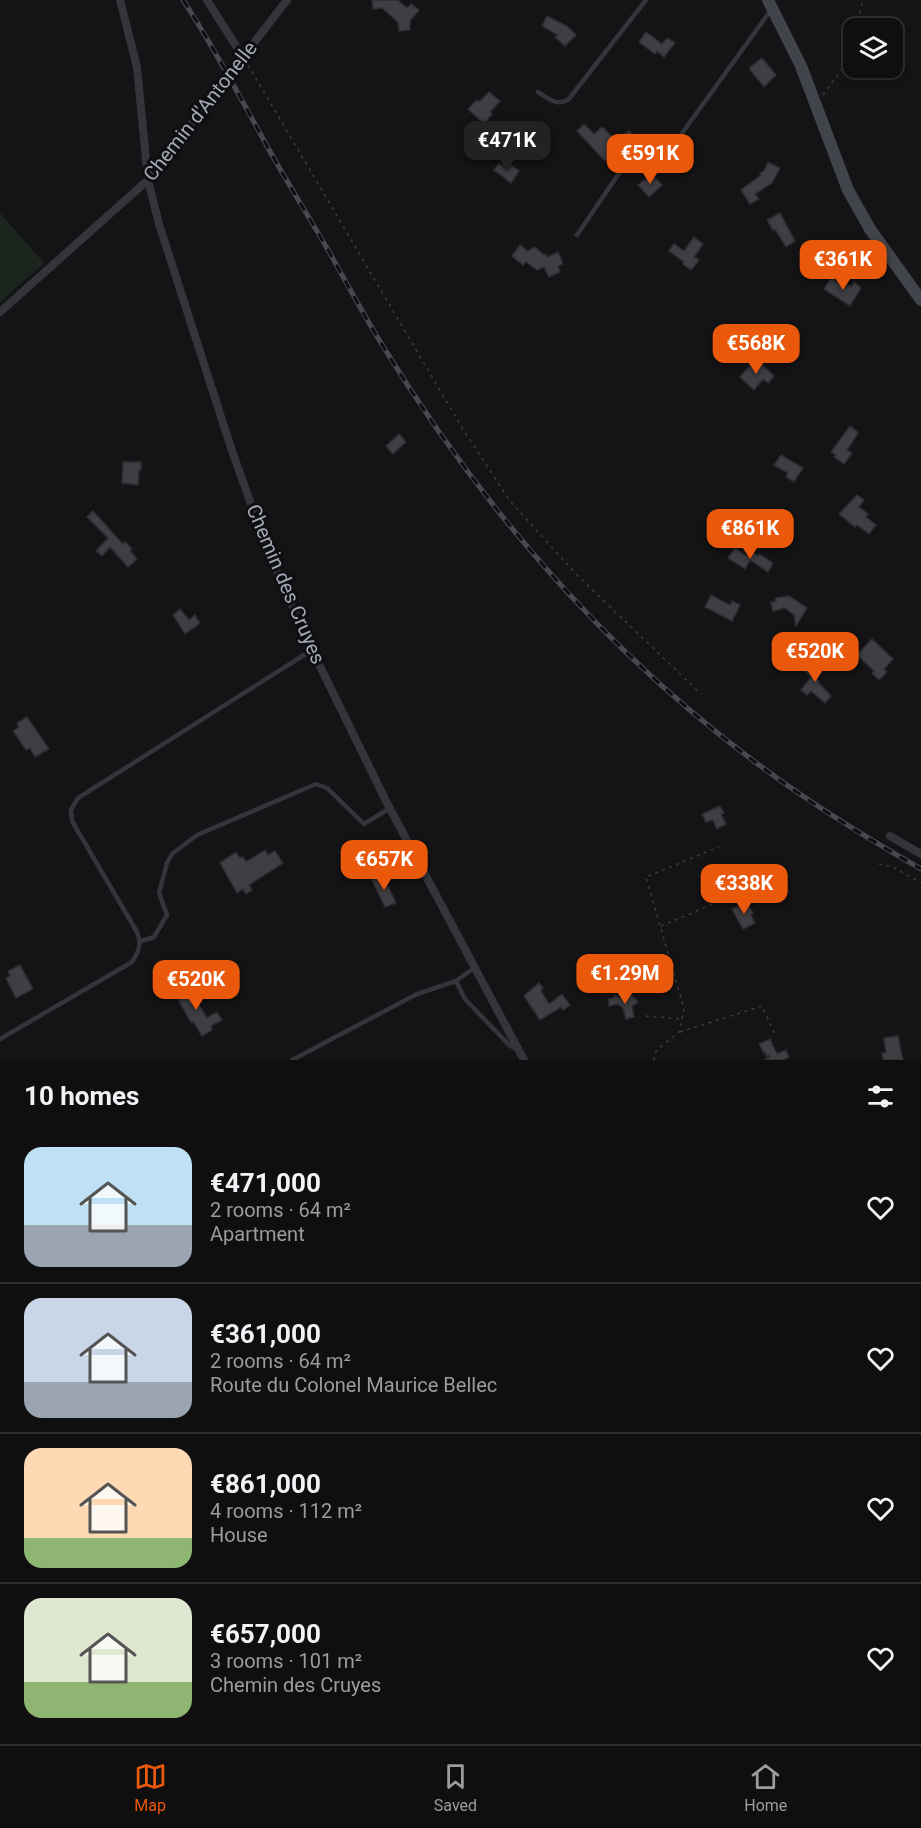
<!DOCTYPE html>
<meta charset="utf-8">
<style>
body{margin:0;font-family:Roboto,sans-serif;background:#181819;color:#f1f3f6;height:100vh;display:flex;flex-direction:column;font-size:22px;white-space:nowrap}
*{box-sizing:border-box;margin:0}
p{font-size:20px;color:#9b9c9f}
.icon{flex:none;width:33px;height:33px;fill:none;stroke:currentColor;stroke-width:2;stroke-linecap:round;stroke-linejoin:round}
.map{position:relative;height:1060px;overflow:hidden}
.panel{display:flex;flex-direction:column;background:#0f0f10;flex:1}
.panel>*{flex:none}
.tools{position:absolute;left:843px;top:18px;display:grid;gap:12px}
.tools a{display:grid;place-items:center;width:60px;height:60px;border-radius:12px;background:#0f0f10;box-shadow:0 3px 9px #0003,0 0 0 2px #2f2f30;font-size:30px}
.price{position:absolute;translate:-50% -51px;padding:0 14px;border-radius:12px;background:#ea580c;color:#fff;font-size:20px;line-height:39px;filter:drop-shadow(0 2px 3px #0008)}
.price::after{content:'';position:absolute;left:50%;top:36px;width:18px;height:14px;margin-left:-9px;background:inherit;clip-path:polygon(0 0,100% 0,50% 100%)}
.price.active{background:#222;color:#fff}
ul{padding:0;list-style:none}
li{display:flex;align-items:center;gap:18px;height:150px;padding:0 24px}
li+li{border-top:2px solid #2f2f30}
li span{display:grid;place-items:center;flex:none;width:168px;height:120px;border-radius:18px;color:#555}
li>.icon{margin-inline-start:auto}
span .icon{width:72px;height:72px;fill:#fffc;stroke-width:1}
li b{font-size:26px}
h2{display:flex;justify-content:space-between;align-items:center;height:72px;padding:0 24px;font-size:26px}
.dock{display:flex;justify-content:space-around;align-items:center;height:84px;border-top:2px solid #2f2f30;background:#0f0f10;font-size:16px;color:#9b9c9f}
.dock a{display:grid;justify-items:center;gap:3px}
.dock .active{color:#ea580c}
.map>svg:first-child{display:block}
</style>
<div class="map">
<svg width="921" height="1060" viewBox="0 0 921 1060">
<rect width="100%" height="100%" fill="#141416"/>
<!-- grass -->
<path fill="#1b241d" d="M0,213l44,50 -44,39z"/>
<!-- building -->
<path fill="#3e3e43" stroke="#2e2d32" stroke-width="1.5" d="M372,0h26l9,8 4,-4 8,6 -9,11v9l-11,1 -1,-9 -16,-14 -9,1z
M547,16l20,10 9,9 -11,11 -10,-9 3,-2 -16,-9z
M646,32l16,12 5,-6 8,5 -11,14 -7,-6 -2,3 -16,-12z
M762,58l14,17 -12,12 -14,-17v-3z
M489,92l11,9 -10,11 2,2 -8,10 -16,-15 9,-9 2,2z
M584,124l10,10 8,-7 14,13 13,-9 3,3 -27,27 -28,-30z
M768,162l12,6 -8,15 -17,11 4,5 -9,5 -9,-14 20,-15 -1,-2 4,-2z
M499,163l8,7 4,-5 8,6 -8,12 -17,-13z
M652,174l10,11 -13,12 -11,-12z
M780,213l15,28 -9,6 -11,-18 -2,1 -6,-10z
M694,237l9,7 -9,13 5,3 -8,10 -8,-6 1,-2 -15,-11 5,-7 10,7z
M520,245l8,6 7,-4 9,8 2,-1 1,3 11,-5 5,12 -5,2 2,6 -11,5 -5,-10 -7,3 -11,-8 -3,3 -11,-9z
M831,278l15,9 1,-3 4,3 3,-5 7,6 -11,18 -26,-17z
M756,359l18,17 -6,7 -5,-4 -9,11 -14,-13z
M850,426l8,6 -1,3 -10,15 5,3 -8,11 -10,-7 2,-2 -5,-3z
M399,434l7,8 -13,12 -7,-8z
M781,455l22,13 -9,14 -8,-5 2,-4 -14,-8z
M123,462h18v8h-2l-1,15 -16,-2z
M857,495l7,5 -5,7 9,7 -2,3 10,8 -7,9 -12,-9 -2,2 -16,-13z
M93,511l27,30 3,3 2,-2 7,7 -2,2 7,8 -9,8 -18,-20 -8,9 -6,-5 12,-13 -21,-21z
M735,548l15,10 3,-5 5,3 1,-2 14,9 -5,9 -18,-12 -5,9 -17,-11z
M711,595l19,10 2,-4 8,4 -8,16 -27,-14z
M789,596l18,12 -11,18 -2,-11 -9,-7 -12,3 -2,-9h5l-1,-4z
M180,609l9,11 6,-5 5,8 -15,11 -12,-19z
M872,639l21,20 -9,10 3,3 -8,8 -7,-7 2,-2 -17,-16z
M809,661l9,7 3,5 -4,6 2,2 -1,1 13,14 -6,7 -14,-12 -4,4 -6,-5 10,-13 -9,-8z
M27,717l22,32 -14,8 -5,-9 -4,2 -13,-19 6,-4 -2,-4z
M720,806l4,7 -3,1 5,10 -9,5 -4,-9 -7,2 -4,-8z
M265,850l3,5 7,-4 8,12 -34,22 3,5 -6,4 -3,-5 -6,4 -17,-30 16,-11 4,6 3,-1 3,5z
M383,876l13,27 -11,4 -13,-27z
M747,902l6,11 -2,2 4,8 -12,6 -11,-20z
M20,965l13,24 -17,9 -10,-20 4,-2 -2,-5z
M539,983l4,5 -2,3 8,13 13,-10 8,11 -7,5 -2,-3 -21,13 -16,-24z
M186,984l21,34 10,-6 5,8 -11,6 1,4 -10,6 -9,-15 -2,1 -18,-31z
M630,993l8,9 -6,4 2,11 -8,2 -3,-11 -6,-4 -8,2 -1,-7 5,-1 1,-3 11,5z
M898,1036l5,24h-20l-1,-7h4l-2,-15z
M770,1039l7,15 9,-4 3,7 -6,3h-19l6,-3 -1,-2 -2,2 -2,-5 -1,1 -5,-9z"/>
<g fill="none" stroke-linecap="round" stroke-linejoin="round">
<!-- path -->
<path stroke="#3a3c42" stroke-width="1.5" stroke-dasharray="3 4.5" stroke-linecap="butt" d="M856,28l7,-28
M248,65l216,366 46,70 68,75 123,118
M823,95l19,-26 12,-31
M879,864l14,3 28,16
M661,926l81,-34
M646,1016l35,3
M680,1032l82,-26 14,31
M654,1060l2,-9 23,-19 5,-24 -38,-131 73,-30"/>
<!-- service -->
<path stroke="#34353b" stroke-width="4.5" d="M538,92c11,7 18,14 30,8l78,-100
M577,235l62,-91 8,-1 20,11 104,-144
M141,941l13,-4 13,-22 -8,-22 8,-30 5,-9 25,-19 119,-51 11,4 37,36 26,-16
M474,968l-18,13 9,18 44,46 7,4
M0,1039l132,-77c7,-11 10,-18 5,-30l-65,-111 -1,-11 7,-12 234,-148
M292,1060l125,-66 39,-13"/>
<!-- minor -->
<path stroke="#34353b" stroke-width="8" d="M120,0l17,67 11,113 11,44 73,227 36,100 44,99 75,153 137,257
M207,0l36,57
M0,312l148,-132 139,-180
M890,836l31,18"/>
<!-- secondary -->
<path stroke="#42444b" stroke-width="12" d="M768,0l33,66 47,124 22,39 51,71"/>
<defs>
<path id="rail" d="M183,0c31,47 57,97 84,146 21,38 44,74 65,111 16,29 32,58 49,86 99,162 225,309 378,422 52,39 106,72 162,104"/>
</defs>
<!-- rail casing -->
<use href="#rail" stroke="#474950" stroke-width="5"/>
<!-- rail -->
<use href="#rail" stroke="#0f0f11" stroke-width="3" stroke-dasharray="9" stroke-linecap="butt"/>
</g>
<g text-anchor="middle" stroke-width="6" stroke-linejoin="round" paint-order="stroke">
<!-- street labels -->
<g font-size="20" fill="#a4a9b7" stroke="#0f0f11">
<text transform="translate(200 111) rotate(-52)" y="7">Chemin d'Antonelle</text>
<text transform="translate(286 584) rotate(67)" y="7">Chemin des Cruyes</text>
</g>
</g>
</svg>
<div class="tools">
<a><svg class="icon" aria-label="layers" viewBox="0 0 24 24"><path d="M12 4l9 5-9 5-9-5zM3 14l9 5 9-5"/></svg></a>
</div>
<b class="price active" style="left:507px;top:172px">€471K</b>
<b class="price" style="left:650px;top:185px">€591K</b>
<b class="price" style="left:843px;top:291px">€361K</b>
<b class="price" style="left:756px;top:375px">€568K</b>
<b class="price" style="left:750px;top:560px">€861K</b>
<b class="price" style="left:815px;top:683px">€520K</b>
<b class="price" style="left:384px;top:891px">€657K</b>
<b class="price" style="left:744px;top:915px">€338K</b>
<b class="price" style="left:625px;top:1005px">€1.29M</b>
<b class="price" style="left:196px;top:1011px">€520K</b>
</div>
<section class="panel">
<h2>10 homes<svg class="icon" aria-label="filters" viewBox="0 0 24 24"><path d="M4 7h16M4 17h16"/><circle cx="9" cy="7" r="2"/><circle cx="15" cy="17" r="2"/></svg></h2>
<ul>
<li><span style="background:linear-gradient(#bfe0f5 65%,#9aa5b1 0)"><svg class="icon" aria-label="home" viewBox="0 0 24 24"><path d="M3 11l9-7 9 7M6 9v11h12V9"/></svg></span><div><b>€471,000</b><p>2 rooms · 64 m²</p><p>Apartment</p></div><svg class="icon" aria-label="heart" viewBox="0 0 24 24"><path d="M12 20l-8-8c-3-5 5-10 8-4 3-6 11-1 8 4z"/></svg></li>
<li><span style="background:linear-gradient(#c9d6e8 70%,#9aa5b1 0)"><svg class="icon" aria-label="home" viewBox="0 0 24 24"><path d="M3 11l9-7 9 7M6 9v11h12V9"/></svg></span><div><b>€361,000</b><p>2 rooms · 64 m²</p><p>Route du Colonel Maurice Bellec</p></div><svg class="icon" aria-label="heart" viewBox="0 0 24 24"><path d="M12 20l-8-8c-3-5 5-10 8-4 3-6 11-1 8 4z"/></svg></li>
<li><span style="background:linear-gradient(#ffd9b3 75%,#8fb573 0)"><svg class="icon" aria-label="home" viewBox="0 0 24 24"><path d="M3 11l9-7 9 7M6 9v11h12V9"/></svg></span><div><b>€861,000</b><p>4 rooms · 112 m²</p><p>House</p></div><svg class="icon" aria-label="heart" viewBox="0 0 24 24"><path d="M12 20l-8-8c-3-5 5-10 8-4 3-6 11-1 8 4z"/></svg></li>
<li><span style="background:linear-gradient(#dfe7d0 70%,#8fb573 0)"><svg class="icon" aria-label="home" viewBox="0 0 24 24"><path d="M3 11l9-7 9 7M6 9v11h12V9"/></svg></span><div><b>€657,000</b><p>3 rooms · 101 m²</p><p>Chemin des Cruyes</p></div><svg class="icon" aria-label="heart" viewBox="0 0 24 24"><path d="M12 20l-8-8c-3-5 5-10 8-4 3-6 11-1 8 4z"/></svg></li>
</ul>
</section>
<nav class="dock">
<a class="active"><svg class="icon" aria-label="map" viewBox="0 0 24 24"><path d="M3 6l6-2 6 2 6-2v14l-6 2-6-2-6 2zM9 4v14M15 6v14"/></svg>Map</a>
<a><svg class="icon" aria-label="saved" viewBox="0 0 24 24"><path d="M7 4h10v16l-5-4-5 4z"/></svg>Saved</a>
<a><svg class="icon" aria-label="home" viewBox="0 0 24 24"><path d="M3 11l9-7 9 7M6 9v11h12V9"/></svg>Home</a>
</nav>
